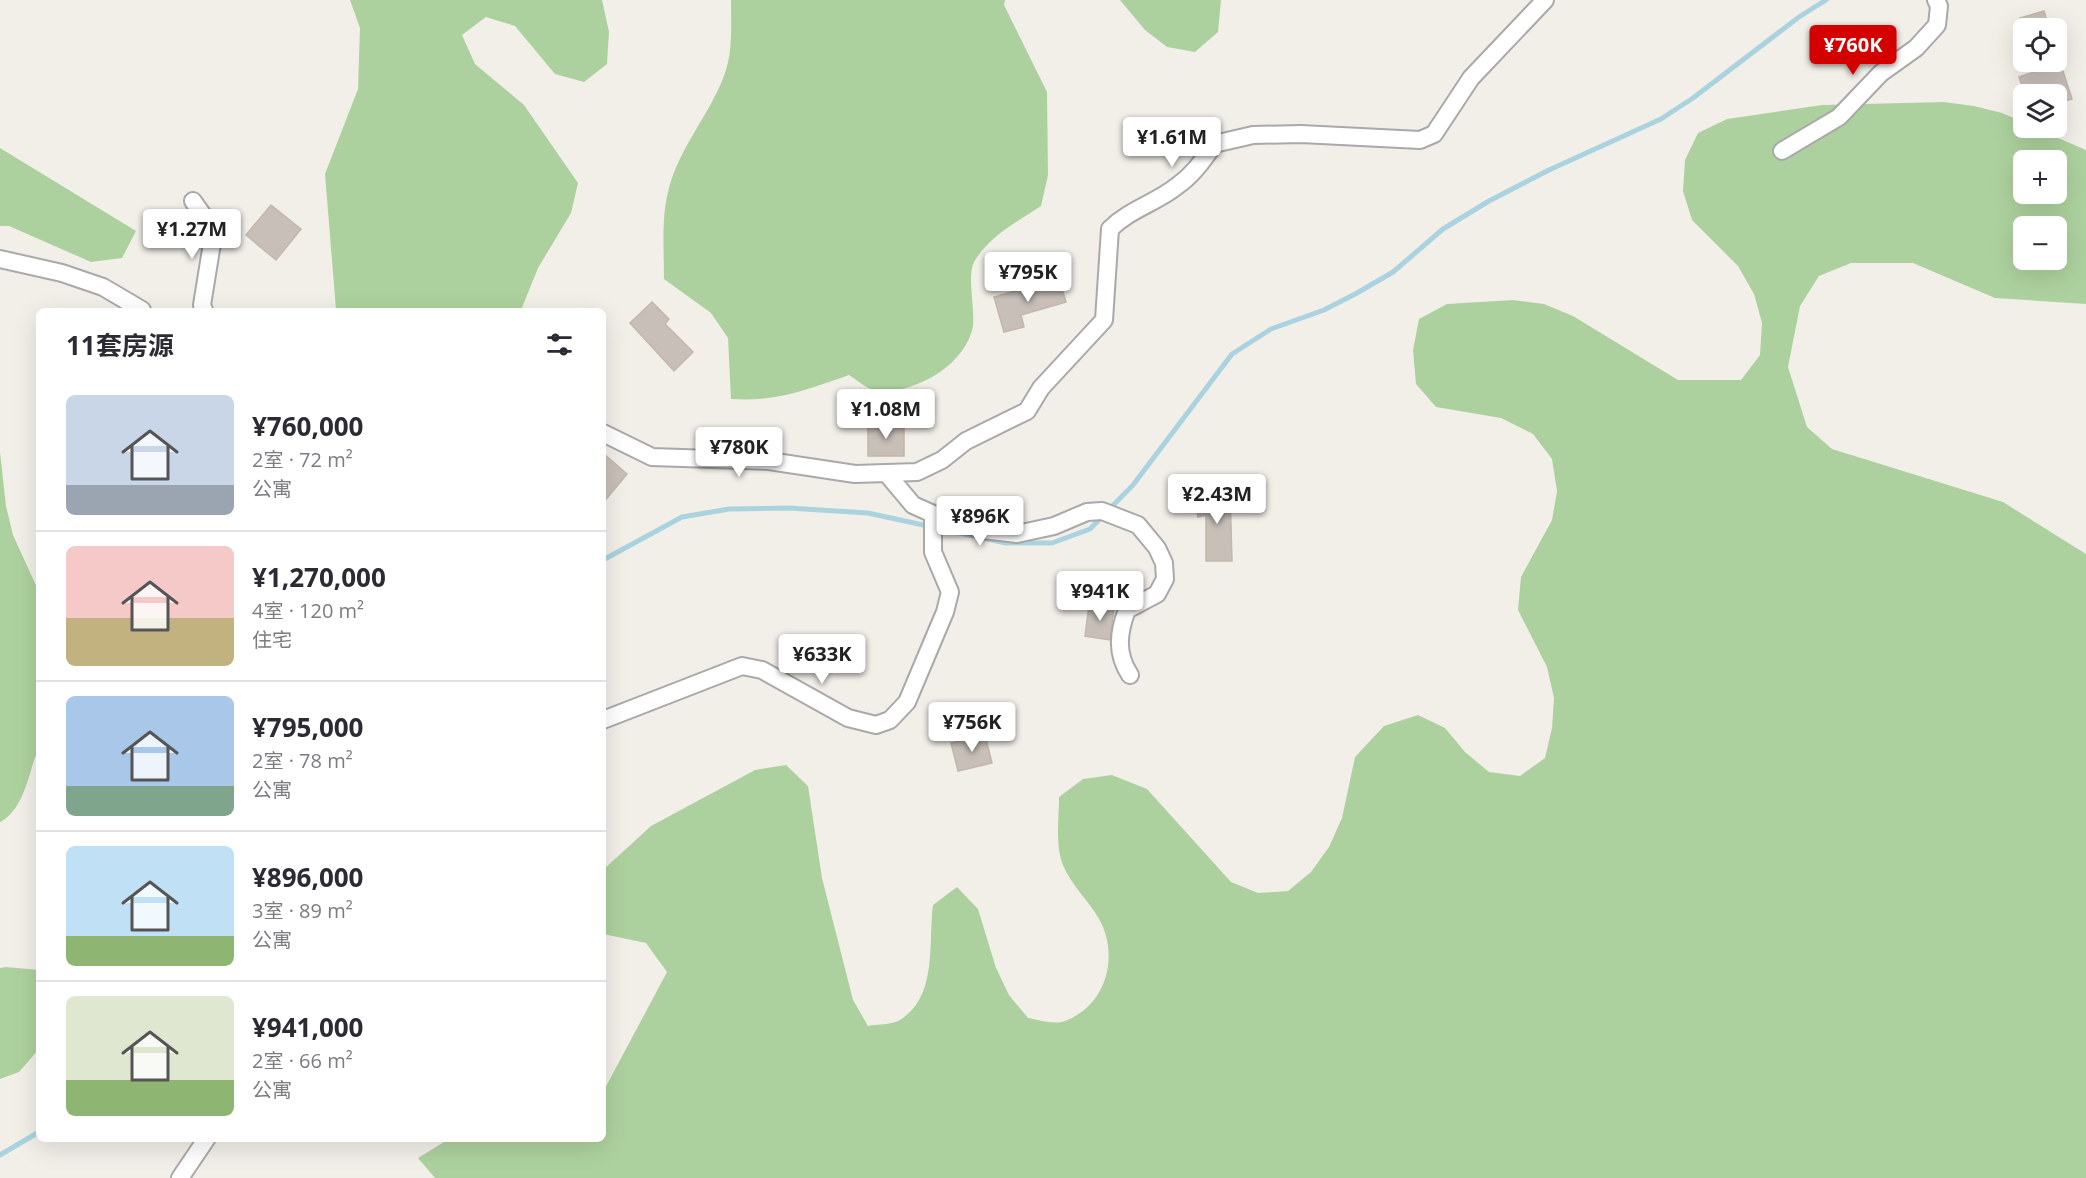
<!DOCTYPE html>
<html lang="zh">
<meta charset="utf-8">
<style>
body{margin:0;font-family:"Open Sans","Noto Sans SC",sans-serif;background:#f7f7f7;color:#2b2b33;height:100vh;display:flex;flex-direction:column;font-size:22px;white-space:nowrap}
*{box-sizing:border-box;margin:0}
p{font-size:20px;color:#7c7c81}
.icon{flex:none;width:33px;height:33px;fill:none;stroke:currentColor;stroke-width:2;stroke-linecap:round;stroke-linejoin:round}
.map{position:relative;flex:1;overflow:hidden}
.side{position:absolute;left:36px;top:308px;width:570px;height:834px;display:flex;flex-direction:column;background:#fff;border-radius:9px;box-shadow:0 6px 24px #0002}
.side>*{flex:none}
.buttons{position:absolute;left:2013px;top:18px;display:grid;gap:12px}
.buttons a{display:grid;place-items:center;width:54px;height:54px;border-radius:9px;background:#fff;box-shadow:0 6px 24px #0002;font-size:30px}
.price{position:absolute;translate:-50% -51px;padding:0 14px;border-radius:6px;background:#fff;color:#222;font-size:20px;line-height:39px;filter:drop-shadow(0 2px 3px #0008)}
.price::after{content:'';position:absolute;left:50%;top:36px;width:18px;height:14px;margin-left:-9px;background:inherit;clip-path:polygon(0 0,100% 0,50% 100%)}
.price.current{background:#d40000;color:#fff}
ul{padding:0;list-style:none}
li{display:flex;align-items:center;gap:18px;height:150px;padding:0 30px}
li+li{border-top:2px solid #e1e1e2}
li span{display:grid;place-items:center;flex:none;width:168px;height:120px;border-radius:9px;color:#555}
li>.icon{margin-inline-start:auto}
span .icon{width:72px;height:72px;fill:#fffc;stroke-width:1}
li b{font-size:26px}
h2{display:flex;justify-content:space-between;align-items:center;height:72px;padding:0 30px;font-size:26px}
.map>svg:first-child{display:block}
</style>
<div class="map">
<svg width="2086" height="1178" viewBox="0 0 2086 1178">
<rect width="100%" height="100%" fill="#f2efe9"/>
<!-- forest -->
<path fill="#add19e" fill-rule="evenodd" d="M350,0h252l7,32 -2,32 -23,18 -29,-8 -40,-48 -29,-9 -24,18 13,29 49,41 54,78 -7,30 -33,55 -17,42h-185l-11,-136 33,-85 2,-61z
M731,0h274l-1,5 43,87 1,83 -7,31c-24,16 -52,30 -67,56 -7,13 1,48 -1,64 -7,39 -58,68 -96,65 -9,-1 -20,-11 -28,-16 -43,15 -73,27 -118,24l-3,-61 -17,-25 -47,-34c0,-30 -3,-62 5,-91 11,-42 42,-75 56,-115 8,-22 6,-50 6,-73z
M1120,0h101l-3,32 -23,20 -28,-5 -22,-17z
M1944,102l30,4 28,7 21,9 1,6h11l51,22v154l-91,-6 -82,-35h-62l-32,13 -19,30 -12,61 19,60 25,22 171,53 83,52v624h-1651l-17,-20 26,-16 13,-3 146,-1v-46l64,-120 -21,-29 -43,-9v-64l48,-44 104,-56 31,-5 22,21 14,92 31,122 15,26c9,-2 24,-1 32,-6 38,-24 28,-76 33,-115l24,-18 21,22 18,59 13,27 19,23c10,2 27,7 37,3 41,-15 55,-65 34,-102 -10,-18 -28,-34 -36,-54 -8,-19 -4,-47 -4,-68l24,-18 29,-4 35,14 84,93 27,11 30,-2 23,-19 18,-25 13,-29 13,-61 29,-31 34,-11 27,13 20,24 24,20 31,4 25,-18 7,-30 2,-30 -7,-31 -29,-57 3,-33 31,-57 5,-29 -5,-32 -19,-25 -32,-16 -65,-11 -20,-23 -3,-34 6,-31 28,-15 66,-4 31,4 29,12 105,64h63l19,-25 2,-32 -8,-29 -16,-28 -46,-46 -9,-29 2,-31 13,-27 29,-14 95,-14zM2024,160h32v34h-32zM2024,226h32v34h-32z
M0,148l136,83 -14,27 -31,4 -82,-36h-9z
M0,452l6,54 7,29 26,57v163l-4,2c-7,22 -13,54 -35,65z
M6,967l33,3v79l-20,23 -19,7v-111z"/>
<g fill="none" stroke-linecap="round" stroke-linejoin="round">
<!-- stream -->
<path stroke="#aad3df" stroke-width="5" d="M603,560l79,-43 47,-8 60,-1 79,5 138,30h46l38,-14 43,-44 99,-131 39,-25 53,-19 33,-17 36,-21 50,-43 46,-28 60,-31 112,-51 32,-21 106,-81 27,-17
M0,1155l39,-23"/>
</g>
<!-- building -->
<path fill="#c7bfb8" stroke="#c4b6ab" stroke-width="1.5" d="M2044,11l5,17h-26l-3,-10z
M2056,59h3l13,40 -16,5v-10h-31l-6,-17 18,-6 -3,-9z
M271,205l30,24 -25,31 -30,-25z
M1059,279l7,23 -45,13 3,12 -20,5 -10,-35z
M652,302l17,17 -4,5 28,28 -19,19 -44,-48z
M868,423h36v33h-36z
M603,453l24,21 -24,29z
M1230,491l2,70h-26v-46l-8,2 -3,-20z
M1089,605l25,3 -4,32 -25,-4z
M985,735l7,28 -34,8 -7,-28z"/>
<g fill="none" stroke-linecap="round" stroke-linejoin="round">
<defs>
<path id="street" d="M1782,151l57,-34 42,-44 35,-25 21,-23 2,-19 -3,-6
M193,201l21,30 -12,74 2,5
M0,259l62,14 41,14 39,23
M603,433l49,24 117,4 86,13 62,-2 25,-12 24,-19 61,-30 14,-23 63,-68 6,-91c20,-20 46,-26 67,-43 16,-11 27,-26 37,-42l39,-9 48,-1 119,6 14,-6 37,-56 74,-78
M887,474l26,31 29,13 41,12 34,4 37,-8 33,-14 15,-1 36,14 19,23 7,15 1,16 -8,15 -30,16c-9,23 -11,44 3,65
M603,720l139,-54 20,4 86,48 28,7 14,-5 17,-18 38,-90 5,-20 -17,-40v-38
M180,1178l27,-40"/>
</defs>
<!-- street casing -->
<use href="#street" stroke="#a9a9a9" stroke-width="20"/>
<!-- street -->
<use href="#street" stroke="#fff" stroke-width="16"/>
</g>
</svg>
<div class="buttons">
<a><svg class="icon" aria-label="locate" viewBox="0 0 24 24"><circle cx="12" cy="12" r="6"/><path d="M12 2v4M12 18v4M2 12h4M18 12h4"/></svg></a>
<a><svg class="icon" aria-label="layers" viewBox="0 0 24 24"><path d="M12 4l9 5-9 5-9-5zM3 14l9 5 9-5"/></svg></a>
<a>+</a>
<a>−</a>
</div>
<b class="price current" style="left:1853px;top:76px">¥760K</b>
<b class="price" style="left:1172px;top:168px">¥1.61M</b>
<b class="price" style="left:192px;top:260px">¥1.27M</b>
<b class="price" style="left:1028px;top:303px">¥795K</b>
<b class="price" style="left:886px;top:440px">¥1.08M</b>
<b class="price" style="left:739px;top:478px">¥780K</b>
<b class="price" style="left:1217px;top:525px">¥2.43M</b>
<b class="price" style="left:980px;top:547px">¥896K</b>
<b class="price" style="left:1100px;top:622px">¥941K</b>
<b class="price" style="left:822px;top:685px">¥633K</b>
<b class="price" style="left:972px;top:753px">¥756K</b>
<section class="side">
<h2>11套房源<svg class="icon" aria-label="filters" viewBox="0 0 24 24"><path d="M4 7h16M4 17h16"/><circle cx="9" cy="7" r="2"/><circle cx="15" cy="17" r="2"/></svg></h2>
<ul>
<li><span style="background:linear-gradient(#c9d6e8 75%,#9aa5b1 0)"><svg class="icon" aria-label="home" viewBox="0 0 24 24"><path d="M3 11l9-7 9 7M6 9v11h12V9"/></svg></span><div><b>¥760,000</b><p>2室 · 72 m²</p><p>公寓</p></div></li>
<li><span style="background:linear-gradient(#f6c9c9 60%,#c2b280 0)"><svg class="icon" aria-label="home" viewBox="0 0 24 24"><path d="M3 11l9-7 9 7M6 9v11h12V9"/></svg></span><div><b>¥1,270,000</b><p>4室 · 120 m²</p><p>住宅</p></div></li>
<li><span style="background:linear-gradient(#a9c7e8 75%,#7fa58c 0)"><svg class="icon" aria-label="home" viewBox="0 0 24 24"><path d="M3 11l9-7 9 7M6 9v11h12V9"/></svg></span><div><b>¥795,000</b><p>2室 · 78 m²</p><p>公寓</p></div></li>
<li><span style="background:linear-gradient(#bfe0f5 75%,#8fb573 0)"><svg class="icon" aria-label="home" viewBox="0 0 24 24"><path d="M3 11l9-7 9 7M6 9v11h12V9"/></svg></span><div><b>¥896,000</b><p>3室 · 89 m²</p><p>公寓</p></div></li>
<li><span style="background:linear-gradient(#dfe7d0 70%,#8fb573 0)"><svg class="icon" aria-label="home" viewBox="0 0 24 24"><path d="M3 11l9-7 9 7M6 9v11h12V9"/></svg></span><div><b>¥941,000</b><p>2室 · 66 m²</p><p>公寓</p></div></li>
</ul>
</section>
</div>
